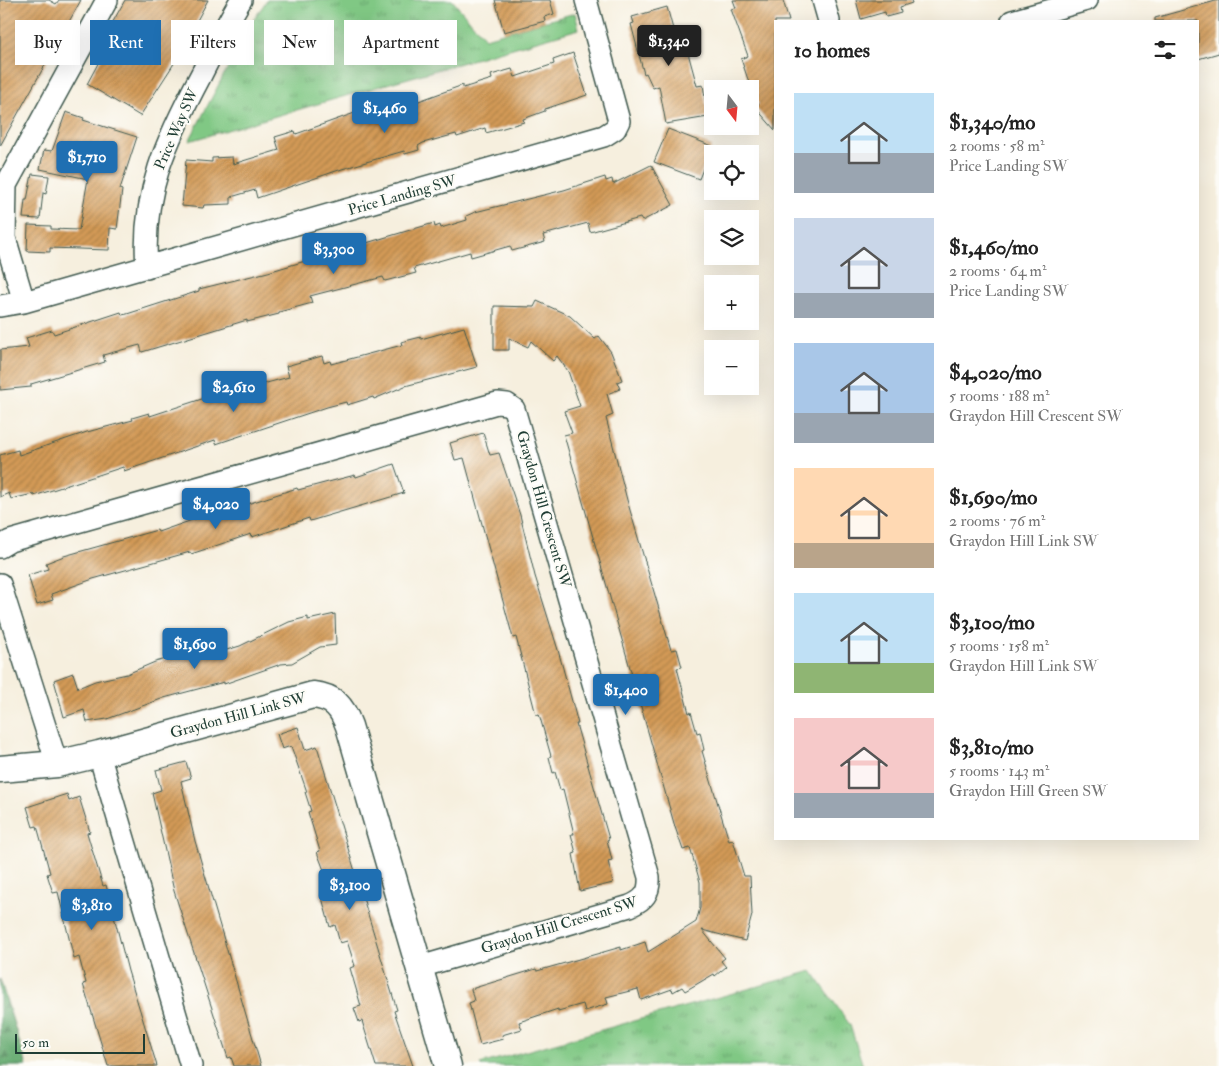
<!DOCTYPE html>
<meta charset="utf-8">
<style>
body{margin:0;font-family:"IM FELL Double Pica",serif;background:#f2f2f2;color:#222;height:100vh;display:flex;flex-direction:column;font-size:19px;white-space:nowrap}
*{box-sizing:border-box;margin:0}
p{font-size:16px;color:#767676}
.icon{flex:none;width:28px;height:28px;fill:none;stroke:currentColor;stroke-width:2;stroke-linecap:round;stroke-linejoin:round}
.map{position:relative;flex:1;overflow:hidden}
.details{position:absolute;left:774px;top:20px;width:425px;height:820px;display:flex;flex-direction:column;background:#fff;border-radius:0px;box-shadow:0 5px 20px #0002}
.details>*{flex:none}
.hud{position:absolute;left:15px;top:20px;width:475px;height:45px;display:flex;gap:10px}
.needle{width:32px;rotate:164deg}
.tools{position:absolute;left:704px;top:80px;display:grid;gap:10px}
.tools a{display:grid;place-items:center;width:55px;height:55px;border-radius:0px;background:#fff;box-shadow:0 5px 20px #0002;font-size:25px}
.scale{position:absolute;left:15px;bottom:12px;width:130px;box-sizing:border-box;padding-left:5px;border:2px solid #1f3d34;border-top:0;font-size:14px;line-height:18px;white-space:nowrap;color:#1f3d34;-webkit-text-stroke:4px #fdfcf7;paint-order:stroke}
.price{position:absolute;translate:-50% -42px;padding:0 11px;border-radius:5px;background:#1f6fb2;color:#fff;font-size:16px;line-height:32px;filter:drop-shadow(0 1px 2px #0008)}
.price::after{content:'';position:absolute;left:50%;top:30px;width:15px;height:11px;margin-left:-8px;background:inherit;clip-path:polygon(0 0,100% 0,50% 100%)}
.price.on{background:#222;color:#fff}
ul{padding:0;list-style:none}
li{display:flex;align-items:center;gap:15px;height:125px;padding:0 20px}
li span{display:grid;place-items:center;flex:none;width:140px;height:100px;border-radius:0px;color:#555}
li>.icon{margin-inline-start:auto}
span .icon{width:60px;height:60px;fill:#fffc;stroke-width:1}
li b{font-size:21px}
h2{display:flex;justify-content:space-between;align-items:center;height:60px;padding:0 20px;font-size:21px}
.chip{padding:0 18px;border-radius:0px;background:#fff;box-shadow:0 5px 20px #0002;font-size:18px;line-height:45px}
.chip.on{background:#1f6fb2;color:#fff}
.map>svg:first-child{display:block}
</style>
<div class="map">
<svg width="1219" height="1066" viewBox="0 0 1219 1066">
<defs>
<pattern id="forest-firs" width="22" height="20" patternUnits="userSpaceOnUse" patternTransform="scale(1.25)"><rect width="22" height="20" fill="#68ac72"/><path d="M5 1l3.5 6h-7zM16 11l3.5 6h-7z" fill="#558d5e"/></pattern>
<pattern id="park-tufts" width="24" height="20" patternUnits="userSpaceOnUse" patternTransform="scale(1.25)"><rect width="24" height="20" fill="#80c884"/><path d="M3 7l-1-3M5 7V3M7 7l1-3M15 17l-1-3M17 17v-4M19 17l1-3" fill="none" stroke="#68a46d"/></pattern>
<pattern id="building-hatch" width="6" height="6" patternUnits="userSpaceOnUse" patternTransform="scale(1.25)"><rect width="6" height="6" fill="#d39a56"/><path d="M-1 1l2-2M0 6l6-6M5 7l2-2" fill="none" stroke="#ab7f48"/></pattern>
</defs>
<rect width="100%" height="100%" fill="#fdfcf7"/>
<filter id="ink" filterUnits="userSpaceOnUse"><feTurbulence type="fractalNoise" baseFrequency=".02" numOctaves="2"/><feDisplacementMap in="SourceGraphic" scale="10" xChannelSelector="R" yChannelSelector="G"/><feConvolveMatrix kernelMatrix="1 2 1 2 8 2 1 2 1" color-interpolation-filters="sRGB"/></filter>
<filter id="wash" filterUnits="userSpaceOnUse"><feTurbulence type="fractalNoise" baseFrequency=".0096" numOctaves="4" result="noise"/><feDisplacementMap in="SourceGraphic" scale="20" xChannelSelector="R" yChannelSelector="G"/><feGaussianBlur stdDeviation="1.12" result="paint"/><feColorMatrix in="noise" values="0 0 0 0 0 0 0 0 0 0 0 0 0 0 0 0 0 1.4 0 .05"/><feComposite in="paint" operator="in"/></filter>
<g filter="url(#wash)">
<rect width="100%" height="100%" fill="#f6efde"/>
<!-- forest -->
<path fill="url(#forest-firs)" stroke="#447453" d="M0,979l27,87h-27z"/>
<!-- park -->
<path fill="url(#park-tufts)" stroke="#50825c" d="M267,0h185l33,38 90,-25 4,16 -390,112 61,-116z
M812,971l38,54 13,41h-382l-1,-2z"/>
<g id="blocks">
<!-- building -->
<path fill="url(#building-hatch)" d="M0,0h49l7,4 3,-4h22l-81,146z
M125,0h83l-35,65 -33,51 -53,-32 28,-52 -6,-3z
M495,0h55l4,14 -10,3 1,4 -41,11z
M733,0h50l6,21h-14v109l-20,-23 4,-3 -4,-4 -14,-41 7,-3 -17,-47 5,-1z
M856,0h55l1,3 -12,4 1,6 -15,4 -1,-5 -24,7z
M1219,0v53l-21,6v-38h-43v-3z
M667,7l10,37 8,-2 12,44 6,-1 5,32 -42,7 -7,-38 -6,2 -7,-15 -2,1 -13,-50 3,-1 -2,-6z
M573,53l14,42 -42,14v2l-22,8 1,3 -38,11 -1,-5 -28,9 -1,-3 -33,9 -5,3 1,4 -14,4 -1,-3 -62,18 -85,29 -2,-8 -24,7v7l-27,1 -1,3 -21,-2 4,-46 26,2v-4l20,-1 1,7 46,-14 -4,-13 20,-6 1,3 67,-24 1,3 9,-2 1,3 42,-12 47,-17v3l29,-9 -1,-4 21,-6 3,8 39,-13 -1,-4z
M66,112l18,6 -1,2 54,17 -17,52 2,1 -5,39 -7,-1 -1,22 -59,-2v4l-23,-1 1,-26 23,1v3l28,1 9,-51 -48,-10 4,-19 8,1z
M668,129l44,17 -13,33 -45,-17z
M651,165l22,40 -31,16 -2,-3 -50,14 -2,-9 -45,12 2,7 -33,9 -2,-5 -39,11 -1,-5 -56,16 2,5 -31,8 -2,-4 -73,19 2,7 -33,9v2l-32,8v-2l-105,32 -2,-7 -37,10 2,7 -74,22v3l-31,3v-40l29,-3 -3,-9 26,-8 2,4 67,-22 1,3 5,-1 72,-23v-2l69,-17 166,-49 1,4 5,-2 1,3 26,-8 -1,-4 9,-4 89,-22 41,-13 1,4 6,-2 1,5z
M32,174l17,2 -3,18 -3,-1 -3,26 -17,-1 2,-18h2z
M537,301l33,15 25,23 4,-3 12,16 11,28 -5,2 3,7 -13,5 6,21 -7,3 21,82 44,150 6,-1 5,18 -5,1 12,45 2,-1 6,21 3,-1 4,18 -2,1 27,90 4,-1 11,36h6l2,39 -7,26 -43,-11 23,28 -4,3 5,6 -11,9 -1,-2 -29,17 -3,-4 -9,5 -1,-3 -31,11 -3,-11 -32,8 2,7 -23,7 -2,-7 -25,7v-2l-39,13 3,7 -20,6 1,4 -23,6 -11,-42 5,-2 -3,-12 65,-20 1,2 84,-24v3l24,-8 3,10 48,-30 4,-14v-26l-10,-34 -7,2 -8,-23 -111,-392 8,-2 -8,-22 16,-5 -12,-35 -11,-15 -4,5 -22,-20 -3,6 -19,-9v12h-15v-44l40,1z
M464,327l13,40 -72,19 -31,13 -1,-2 -26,8 -1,-3 -19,5 -111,37 -1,-4 -73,25 -18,6 -1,-4 -89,29 -1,-2 -22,5 -2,-6 -9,4v-42l18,-5 1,5 68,-23 46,-12 -1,-2 17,-5 1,3 67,-22 1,2 71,-19 -3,-11 36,-10 2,7 6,-2 1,3 71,-19 -1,-3 20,-5v2z
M483,433l7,22 9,-2 21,62 15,61 23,74 15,55 5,19h-2l33,115 -2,1 5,20 -4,1 5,22 -33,8 -7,-37 3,-1 -5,-19h3l-11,-45 -3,1 -5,-18 -2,1 -4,-16 2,-1 -12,-42 -3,1 -20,-78 -3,1 -49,-180 -9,2 -5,-17z
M394,464l10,29 -94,28 -1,-3 -57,19 -1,-3 -60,20 -1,-2 -97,27 -42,15 2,6 -16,5 -9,-30 20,-6 -2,-6 18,-7 93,-26 1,2 66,-23 13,-4 1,2 59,-19 1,2 57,-15 1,2z
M335,614l1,31 -16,2 -28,16 -11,1 -57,20v-2l-60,16 -57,21 -20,3 -3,-12 -20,7 -10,-37 19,-7 5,15 17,-7 32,-7 28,-12 38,-10 -1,-2 19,-4 2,8 27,-8 49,-24 19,-5v3z
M298,727l7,23 12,-4 80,264 -3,1 19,55h-37l-14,-45 -3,1 -5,-14 7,-2 -11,-38 5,-2 -8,-25 -7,2 -5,-18 -5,2 -9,-33 11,-3 -15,-39 3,-1 -12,-39 3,-1 -6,-19h2l-16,-46 -9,3 -5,-15z
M186,762l5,16 -10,3 14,60 66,225h-27l-3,-9 -3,1 -54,-167 -22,-98 9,-3 -5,-20z
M67,794l2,7 10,-4 11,35 -3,1 16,53 3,-1 22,86 29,95h-49l-25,-82 3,-1 -7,-26 -5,2 -16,-67 -5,1 -6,-19 3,-1 -13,-47 -4,1 -6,-20z"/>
</g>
</g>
<g filter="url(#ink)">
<use href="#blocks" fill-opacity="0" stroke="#3f584e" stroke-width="1"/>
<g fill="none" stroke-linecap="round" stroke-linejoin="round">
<defs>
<path id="minor" d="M823,0l6,21
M1012,21l75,-21
M147,268c-6,-75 20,-129 54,-193 13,-25 25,-51 40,-75
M24,302l-19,-64 1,-53 101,-185
M0,306l24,-4 580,-166 11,-7 4,-8 -33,-121
M0,547l10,-6 487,-138 10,1 7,5 135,468c1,16 -5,23 -19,29l-210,61
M0,584l57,180
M99,754l92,312"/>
<path id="tertiary" d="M0,769l57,-5 42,-10 214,-59c21,2 29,12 36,31l99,340"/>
</defs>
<!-- minor casing -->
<use href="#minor" stroke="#3f584e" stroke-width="24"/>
<!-- tertiary casing -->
<use href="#tertiary" stroke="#3f584e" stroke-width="29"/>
<!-- minor -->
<use href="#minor" stroke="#fff" stroke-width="21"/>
<!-- tertiary -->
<use href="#tertiary" stroke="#fff" stroke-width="26"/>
</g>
</g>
<g text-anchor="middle" stroke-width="4.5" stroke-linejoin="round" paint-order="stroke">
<!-- street labels -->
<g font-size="15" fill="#1f3d34" stroke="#fdfcf7">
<text transform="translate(176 129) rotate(-66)" y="5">Price Way SW</text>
<text transform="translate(402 195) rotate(-16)" y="5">Price Landing SW</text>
<text transform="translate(544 509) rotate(74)" y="5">Graydon Hill Crescent SW</text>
<text transform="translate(238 715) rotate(-15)" y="5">Graydon Hill Link SW</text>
<text transform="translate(559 925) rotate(-17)" y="5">Graydon Hill Crescent SW</text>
</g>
</g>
</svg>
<div class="tools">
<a><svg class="needle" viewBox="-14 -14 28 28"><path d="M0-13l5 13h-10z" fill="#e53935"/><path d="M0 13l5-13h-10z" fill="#767676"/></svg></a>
<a><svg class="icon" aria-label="locate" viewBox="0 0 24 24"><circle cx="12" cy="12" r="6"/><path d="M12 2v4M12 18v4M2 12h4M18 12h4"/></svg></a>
<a><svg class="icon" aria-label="layers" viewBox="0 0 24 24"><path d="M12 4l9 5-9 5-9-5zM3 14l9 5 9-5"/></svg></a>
<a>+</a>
<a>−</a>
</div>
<div class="scale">50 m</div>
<b class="price on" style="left:669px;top:67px">$1,340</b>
<b class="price" style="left:385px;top:134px">$1,460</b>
<b class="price" style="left:87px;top:183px">$1,710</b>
<b class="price" style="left:334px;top:275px">$3,300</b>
<b class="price" style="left:234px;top:413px">$2,610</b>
<b class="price" style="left:216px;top:530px">$4,020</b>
<b class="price" style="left:195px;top:670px">$1,690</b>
<b class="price" style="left:626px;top:716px">$1,400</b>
<b class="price" style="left:350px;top:911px">$3,100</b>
<b class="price" style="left:92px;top:931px">$3,810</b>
<div class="hud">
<a class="chip">Buy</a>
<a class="chip on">Rent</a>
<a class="chip">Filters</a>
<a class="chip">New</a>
<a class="chip">Apartment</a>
</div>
<section class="details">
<h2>10 homes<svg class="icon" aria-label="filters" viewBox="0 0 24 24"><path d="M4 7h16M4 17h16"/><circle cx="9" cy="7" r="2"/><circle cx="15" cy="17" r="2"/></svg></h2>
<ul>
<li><span style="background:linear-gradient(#bfe0f5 60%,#9aa5b1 0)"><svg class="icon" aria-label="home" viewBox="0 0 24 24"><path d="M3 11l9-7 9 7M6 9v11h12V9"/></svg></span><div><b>$1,340/mo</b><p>2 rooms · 58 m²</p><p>Price Landing SW</p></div></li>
<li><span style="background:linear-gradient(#c9d6e8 75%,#9aa5b1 0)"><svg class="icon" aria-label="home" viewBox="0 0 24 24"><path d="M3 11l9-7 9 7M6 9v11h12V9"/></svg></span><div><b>$1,460/mo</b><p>2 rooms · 64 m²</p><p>Price Landing SW</p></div></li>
<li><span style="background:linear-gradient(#a9c7e8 70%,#9aa5b1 0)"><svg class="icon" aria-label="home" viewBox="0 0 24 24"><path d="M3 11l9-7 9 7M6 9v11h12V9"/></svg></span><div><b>$4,020/mo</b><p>5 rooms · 188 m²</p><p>Graydon Hill Crescent SW</p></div></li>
<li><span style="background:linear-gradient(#ffd9b3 75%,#b9a48a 0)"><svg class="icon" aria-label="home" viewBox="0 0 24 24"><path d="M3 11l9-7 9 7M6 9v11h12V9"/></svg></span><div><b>$1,690/mo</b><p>2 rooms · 76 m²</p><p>Graydon Hill Link SW</p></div></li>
<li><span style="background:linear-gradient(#bfe0f5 70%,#8fb573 0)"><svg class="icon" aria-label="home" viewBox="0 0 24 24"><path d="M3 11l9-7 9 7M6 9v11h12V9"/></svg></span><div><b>$3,100/mo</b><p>5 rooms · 158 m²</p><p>Graydon Hill Link SW</p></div></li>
<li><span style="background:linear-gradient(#f6c9c9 75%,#9aa5b1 0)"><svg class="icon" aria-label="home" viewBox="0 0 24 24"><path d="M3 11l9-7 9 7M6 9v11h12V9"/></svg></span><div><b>$3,810/mo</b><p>5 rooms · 143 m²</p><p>Graydon Hill Green SW</p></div></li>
</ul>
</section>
</div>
